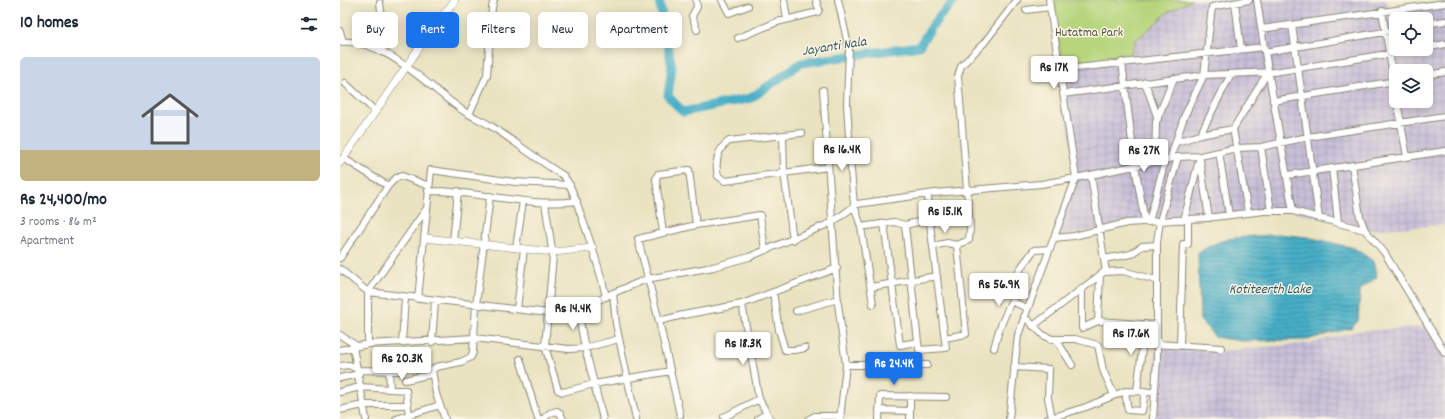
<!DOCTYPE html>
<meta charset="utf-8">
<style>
body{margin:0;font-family:Dekko,sans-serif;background:#f6f6f7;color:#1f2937;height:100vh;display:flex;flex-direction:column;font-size:15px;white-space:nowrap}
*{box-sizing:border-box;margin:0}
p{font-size:13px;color:#747a83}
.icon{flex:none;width:22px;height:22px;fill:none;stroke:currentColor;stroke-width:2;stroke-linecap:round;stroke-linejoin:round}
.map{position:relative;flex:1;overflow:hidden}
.drawer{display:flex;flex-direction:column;background:#fff;width:340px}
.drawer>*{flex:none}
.banner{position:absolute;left:12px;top:12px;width:380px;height:36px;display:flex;gap:8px}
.fabs{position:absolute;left:1049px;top:12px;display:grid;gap:8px}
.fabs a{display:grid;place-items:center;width:44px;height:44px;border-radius:6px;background:#fff;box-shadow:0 2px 10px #0003;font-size:20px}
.price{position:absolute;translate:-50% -34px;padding:0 9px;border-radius:4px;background:#fff;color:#222;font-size:13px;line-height:26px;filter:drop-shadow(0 1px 2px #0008)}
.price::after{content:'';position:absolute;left:50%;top:24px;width:12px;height:9px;margin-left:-6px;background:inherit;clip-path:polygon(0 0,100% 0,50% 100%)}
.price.on{background:#1a73e8;color:#fff}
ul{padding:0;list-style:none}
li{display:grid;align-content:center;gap:8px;height:212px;padding:0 20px}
li span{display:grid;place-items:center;height:124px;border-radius:6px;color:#555}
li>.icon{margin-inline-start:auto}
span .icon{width:72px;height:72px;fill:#fffc;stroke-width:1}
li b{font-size:17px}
h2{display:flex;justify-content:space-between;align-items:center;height:48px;padding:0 20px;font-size:17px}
.chip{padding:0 14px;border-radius:6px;background:#fff;box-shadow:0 2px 10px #0003;font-size:14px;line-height:36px}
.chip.on{background:#1a73e8;color:#fff}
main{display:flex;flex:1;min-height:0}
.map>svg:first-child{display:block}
</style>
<main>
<section class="drawer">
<h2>10 homes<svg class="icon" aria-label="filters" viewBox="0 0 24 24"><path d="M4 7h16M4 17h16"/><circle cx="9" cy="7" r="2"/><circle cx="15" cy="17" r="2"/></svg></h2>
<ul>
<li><span style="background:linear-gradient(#c9d6e8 75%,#c2b280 0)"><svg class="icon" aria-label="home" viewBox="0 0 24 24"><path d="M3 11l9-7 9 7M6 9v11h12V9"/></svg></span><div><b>Rs 24,400/mo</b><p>3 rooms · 86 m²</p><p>Apartment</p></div></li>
</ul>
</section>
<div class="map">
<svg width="1105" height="419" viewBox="0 0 1105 419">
<defs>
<pattern id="industrial-grid" width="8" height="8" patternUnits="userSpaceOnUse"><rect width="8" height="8" fill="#c7c0d8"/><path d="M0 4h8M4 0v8" fill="none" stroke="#aba5ba"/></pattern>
<pattern id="water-rules" width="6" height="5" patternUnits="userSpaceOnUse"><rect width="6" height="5" fill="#47afc6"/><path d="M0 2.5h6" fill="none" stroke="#3b8fa1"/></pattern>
</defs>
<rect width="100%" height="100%" fill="#fcf5e5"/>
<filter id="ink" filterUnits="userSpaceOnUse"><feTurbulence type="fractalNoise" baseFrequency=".025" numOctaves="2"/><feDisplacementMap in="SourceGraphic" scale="8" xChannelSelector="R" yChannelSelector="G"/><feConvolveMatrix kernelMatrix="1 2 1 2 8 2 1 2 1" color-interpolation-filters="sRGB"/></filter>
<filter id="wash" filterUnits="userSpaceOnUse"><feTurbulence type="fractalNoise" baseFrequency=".012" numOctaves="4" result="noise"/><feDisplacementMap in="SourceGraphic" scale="16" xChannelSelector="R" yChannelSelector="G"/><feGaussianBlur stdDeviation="0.9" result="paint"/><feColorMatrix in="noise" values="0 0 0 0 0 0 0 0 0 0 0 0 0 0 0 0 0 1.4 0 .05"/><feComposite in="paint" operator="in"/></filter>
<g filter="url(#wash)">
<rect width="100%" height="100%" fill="#e9e3c1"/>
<!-- industrial -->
<path fill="url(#industrial-grid)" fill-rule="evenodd" d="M852,0h194l4,9 55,-6v222l-80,5 -72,-19 -166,12 -73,15 22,-60 -17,-112 71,-8 4,-16 34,-30zM1056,19h30v30h-30zM1056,71h30v30h-30z
M1089,326l16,27v66h-292l3,-73 64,5 91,-8 47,-12z"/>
<!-- green -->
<path fill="#b6d57c" stroke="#708054" d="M713,0h139l-24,12 -34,30 -4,16 -68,7z"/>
<!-- water -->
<path fill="url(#water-rules)" stroke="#396d78" d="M938,234l29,3 47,11 19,13 4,16 -17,13 -2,31 -7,7 -45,12 -65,1 -26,-4 -15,-17 -2,-66c23,-20 51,-16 80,-20z"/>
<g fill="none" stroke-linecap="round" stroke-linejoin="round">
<!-- river -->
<path stroke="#47afc6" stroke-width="9" d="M319,0l13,67 -4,29 15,16 68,-14 50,-35 118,-17 19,-28 17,-18"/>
</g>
</g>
<g filter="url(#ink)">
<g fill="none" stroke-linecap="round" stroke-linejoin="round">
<defs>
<path id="minor" d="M356,0l1,7 -5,9 5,14
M382,0l7,13 19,-7
M444,0l3,19
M498,0l11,49 -2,55 4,66 3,35 7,22
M917,0l7,47 29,164 72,19 19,22 61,101
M40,3l5,40 -4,9
M895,3l6,46
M686,10l24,-3
M1042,11l14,82
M1086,24l19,-3
M952,25l27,193
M921,29l184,-26
M0,31l3,11
M398,38l39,-16 41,-10 1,-3 -3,-9
M0,42c45,-5 90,47 125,70 8,5 18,9 26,14 25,16 48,35 73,50 9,12 12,25 17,39 10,28 19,54 25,82
M1086,48l19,-4
M925,52l131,-22
M782,62l13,104 10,56
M719,70l205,-23
M1086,75l19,-3
M805,82l13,37
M5,83l30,28
M483,90l15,214 8,61 -6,54
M723,94l141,-19 70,-3 145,-23
M933,101l123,-20
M1057,101l10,56
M129,114l18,-39 5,-68 2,-7
M462,133l-73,8c-12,8 -14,22 -11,35l7,5 103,-14
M443,135l1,38 9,67
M860,135l31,-61
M836,142l24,-7 33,-6
M921,147l10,64
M879,152l10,63
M3,158l45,28
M830,159l14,-42 20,-42 8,-68 37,-7
M860,160l9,58
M815,162l1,-40 18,-44
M1012,165l8,52 5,13
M992,168l6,54
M751,175l15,97
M948,175l157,-24
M88,191c50,-1 99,17 149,10
M205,203l8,53 -8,90 13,44 5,2 31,-8 77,-13
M908,212l-15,-83 35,-57
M844,220l16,-64
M809,222l16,-62
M544,223l16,122 18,-3 1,8 27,-2 -17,-132 -1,-22
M565,225l13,117
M323,233l-7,-54 2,-5 31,-4 7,55
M714,238l20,-2 53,-13 79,-5 58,-7h29
M113,241l5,-50
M593,246l14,-3 10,2
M176,248l7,-47
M425,250l-5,-35 -64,10 -58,14 21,82 24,-6 59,-11 95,-36
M0,258l48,-72 8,-8 6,-2 27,10
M764,259l27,-5 11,-8 15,-1
M0,269l28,23 181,21 22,1 42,-21 3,31 20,95
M760,275l-2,46 58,4
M672,285l10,-19 12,-16 15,-1
M531,287l66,-11
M742,288v40l16,-7
M433,292l6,38 6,20h10l10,-2
M273,293l34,-14 66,-12 36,-10 84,-35 24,-18 78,-11 106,-9 35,-6 -27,-178
M78,299l13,-129 84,12 55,3
M402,304l17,95 11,20
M533,304l-12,-77 33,-5 11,3 22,-5 2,-4
M177,309l7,-60
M238,311l7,37 18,71
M456,311l42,-12
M684,316l19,19 9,4h23l23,6 5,25 11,25
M319,321l21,94
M693,326l71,-54 19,-1 33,9
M0,335l17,11
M605,338l21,-4 -9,-89 12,-5 1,-13 -12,-151 3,-10 23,-23 33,-43
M716,339l16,26
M92,342l3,-41
M62,343l3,-45
M28,344v-52l59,-84
M816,344l65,4
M840,346l3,-102h5v-25
M13,347l13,72
M654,348l5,-18 12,-29 16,7
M0,350l28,-6 106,-6 95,11 16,-1 34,-9
M180,359l18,60
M506,365h81
M0,366l9,-1 10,5 39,1
M674,367l35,2 -1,29 4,20
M49,371l1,18
M0,378l19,-4
M65,380l27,-6
M785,391l3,19 14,1 3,-20
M797,391l8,-67
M0,392l20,-5 46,3 3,26
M0,410l23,-5h45
M539,410l31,1
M384,417l35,-18
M56,419l44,-14
M105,419l-9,-25 -4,-24 4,-3 25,-5 10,-5 2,-5 3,-47 14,-109
M203,419l7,-6 7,-2 3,2 3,6
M418,419l9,-6
M469,419l6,-3h26
M539,419l1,-23 66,1
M570,419v-23
M669,419l9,-84 58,-157 102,-21 22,-1 37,-8 24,-1 47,-10 137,-21
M707,419l39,-12 39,-16 30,1
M813,419l4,-60v-117l3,-21 18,-64"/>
<path id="major" d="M0,163l92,-134 23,-29
M85,238l128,14 40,-4"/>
</defs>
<!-- minor casing -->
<use href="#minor" stroke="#8a8776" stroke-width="8"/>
<!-- major casing -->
<use href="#major" stroke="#8a8776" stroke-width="8"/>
<!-- minor -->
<use href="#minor" stroke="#fff" stroke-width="6"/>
<!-- major -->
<use href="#major" stroke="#fff" stroke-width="7"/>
</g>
</g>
<g text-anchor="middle" stroke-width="3" stroke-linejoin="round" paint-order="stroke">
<!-- park labels -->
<g font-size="13" fill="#4e563f" stroke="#fcf5e5">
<text x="749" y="36">Hutatma Park</text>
</g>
<!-- water labels -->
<g font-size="14" font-style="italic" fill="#355961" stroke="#fcf5e5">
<text transform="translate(494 45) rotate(-9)" y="5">Jayanti Nala</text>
<text x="930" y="293">Kotiteerth Lake</text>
</g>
</g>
</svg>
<div class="fabs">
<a><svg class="icon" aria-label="locate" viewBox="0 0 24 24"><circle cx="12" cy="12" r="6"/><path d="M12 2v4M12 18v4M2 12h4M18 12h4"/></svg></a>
<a><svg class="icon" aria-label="layers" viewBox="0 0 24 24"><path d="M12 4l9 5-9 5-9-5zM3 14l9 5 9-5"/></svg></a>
</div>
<b class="price" style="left:714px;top:90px">Rs 17K</b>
<b class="price" style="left:502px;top:172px">Rs 16.4K</b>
<b class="price" style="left:804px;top:173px">Rs 27K</b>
<b class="price" style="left:605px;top:234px">Rs 15.1K</b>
<b class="price" style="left:659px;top:307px">Rs 56.9K</b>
<b class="price" style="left:233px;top:331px">Rs 14.4K</b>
<b class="price" style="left:791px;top:356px">Rs 17.6K</b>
<b class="price" style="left:403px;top:366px">Rs 18.3K</b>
<b class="price" style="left:62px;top:381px">Rs 20.3K</b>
<b class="price on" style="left:554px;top:386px">Rs 24.4K</b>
<div class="banner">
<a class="chip">Buy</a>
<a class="chip on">Rent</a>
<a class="chip">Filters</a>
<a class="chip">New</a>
<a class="chip">Apartment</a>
</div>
</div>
</main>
